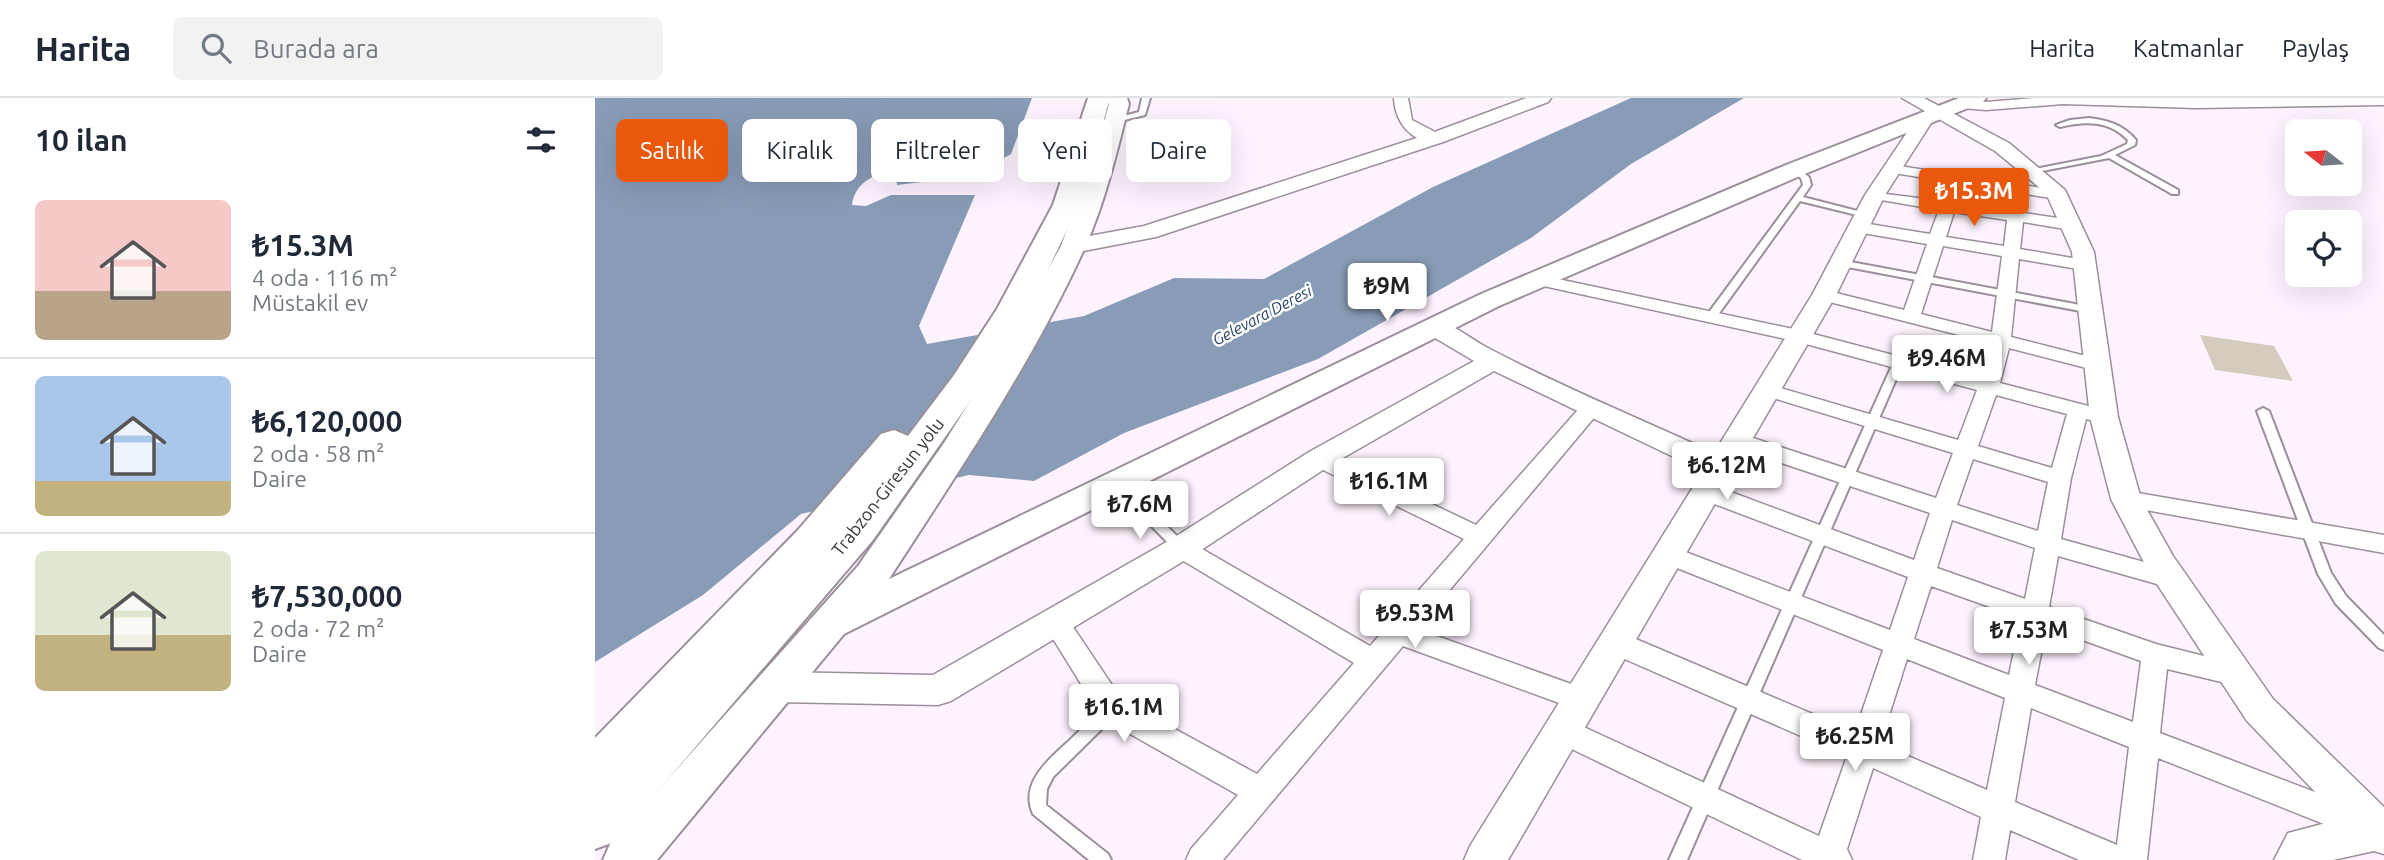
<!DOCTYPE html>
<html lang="tr">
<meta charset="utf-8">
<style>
body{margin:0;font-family:Ubuntu,sans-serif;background:#f2f2f3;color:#1f2937;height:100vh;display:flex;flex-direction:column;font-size:26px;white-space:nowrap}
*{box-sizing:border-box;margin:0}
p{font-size:23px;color:#747a83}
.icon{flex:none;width:38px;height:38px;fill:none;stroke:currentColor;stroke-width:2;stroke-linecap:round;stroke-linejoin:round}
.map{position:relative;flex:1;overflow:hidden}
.drawer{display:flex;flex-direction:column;background:#fff;width:595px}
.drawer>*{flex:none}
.top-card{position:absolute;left:21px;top:21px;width:665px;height:63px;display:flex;gap:14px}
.needle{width:46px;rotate:287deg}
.controls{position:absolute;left:1690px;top:21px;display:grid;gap:14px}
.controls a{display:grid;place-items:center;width:77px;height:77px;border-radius:10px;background:#fff;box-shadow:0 7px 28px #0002;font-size:35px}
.price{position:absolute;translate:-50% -60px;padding:0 16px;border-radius:7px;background:#fff;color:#222;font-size:23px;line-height:46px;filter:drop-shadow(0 2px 4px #0008)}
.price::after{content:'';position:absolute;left:50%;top:42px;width:21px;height:16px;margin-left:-10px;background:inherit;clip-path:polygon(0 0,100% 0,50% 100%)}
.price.selected{background:#ea580c;color:#fff}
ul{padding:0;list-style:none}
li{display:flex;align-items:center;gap:21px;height:175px;padding:0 35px}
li+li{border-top:2px solid #e0e1e3}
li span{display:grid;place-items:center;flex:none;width:196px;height:140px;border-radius:10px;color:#555}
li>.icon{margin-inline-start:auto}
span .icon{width:84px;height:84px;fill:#fffc;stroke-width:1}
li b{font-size:30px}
h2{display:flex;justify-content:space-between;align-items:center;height:84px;padding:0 35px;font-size:30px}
.chip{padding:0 24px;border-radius:10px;background:#fff;box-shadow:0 7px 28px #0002;font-size:24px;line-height:63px}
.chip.selected{background:#ea580c;color:#fff}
header{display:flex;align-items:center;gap:42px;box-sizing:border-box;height:98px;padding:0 35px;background:#fff;border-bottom:2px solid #e0e1e3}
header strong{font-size:33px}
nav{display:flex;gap:38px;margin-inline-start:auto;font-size:24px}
.search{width:490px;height:63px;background:#f2f2f3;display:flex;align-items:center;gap:18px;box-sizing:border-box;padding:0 24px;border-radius:10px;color:#747a83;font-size:26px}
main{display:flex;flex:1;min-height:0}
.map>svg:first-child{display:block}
</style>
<header>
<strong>Harita</strong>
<div class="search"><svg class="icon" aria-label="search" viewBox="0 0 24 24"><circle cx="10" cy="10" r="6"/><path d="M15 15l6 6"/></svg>Burada ara</div>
<nav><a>Harita</a><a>Katmanlar</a><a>Paylaş</a></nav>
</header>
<main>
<section class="drawer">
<h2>10 ilan<svg class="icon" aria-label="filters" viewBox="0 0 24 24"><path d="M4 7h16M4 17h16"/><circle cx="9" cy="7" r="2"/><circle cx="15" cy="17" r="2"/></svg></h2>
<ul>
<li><span style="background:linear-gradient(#f6c9c9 65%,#b9a48a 0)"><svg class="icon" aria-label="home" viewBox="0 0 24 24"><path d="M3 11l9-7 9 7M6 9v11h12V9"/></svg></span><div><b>₺15.3M</b><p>4 oda · 116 m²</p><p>Müstakil ev</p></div></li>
<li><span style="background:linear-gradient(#a9c7e8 75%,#c2b280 0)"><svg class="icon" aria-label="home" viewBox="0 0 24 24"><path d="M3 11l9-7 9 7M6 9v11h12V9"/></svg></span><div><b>₺6,120,000</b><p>2 oda · 58 m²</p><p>Daire</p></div></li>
<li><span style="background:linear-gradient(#dfe7d0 60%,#c2b280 0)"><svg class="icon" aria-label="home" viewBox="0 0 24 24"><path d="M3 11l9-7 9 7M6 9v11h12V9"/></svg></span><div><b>₺7,530,000</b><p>2 oda · 72 m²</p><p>Daire</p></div></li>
</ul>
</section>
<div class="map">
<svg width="1789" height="762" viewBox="0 0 1789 762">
<rect width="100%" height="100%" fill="#fdf3fe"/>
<!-- water -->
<path fill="#899cb7" d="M0,0h437l-21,56 -39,22 -75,9 -1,-16c-20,5 -41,12 -44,36l14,1 25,-11h84l-56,131 8,18 157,-28 90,-38 90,1 169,-92 198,-89h113l-113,66 -100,74 -213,121 -194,74 -90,48 -65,-6 -168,39 -98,81 -108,67z"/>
<!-- building -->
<path fill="#d4cabd" d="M1605,237l74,11 19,35 -78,-11z"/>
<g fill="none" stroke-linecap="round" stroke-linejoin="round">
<defs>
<path id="service" d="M547,0h8l-5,17 -33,8v-4l27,-7z
M1494,20c19,2 34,7 47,22l-1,5 -20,10 63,35v4h-6l-63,-36 -77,15v-4h3l66,-13 26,-12 1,-4c-19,-20 -43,-19 -68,-13l-4,-2 14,-5z
M1196,70h6l12,9 2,8 -8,12 66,17 -4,3 -65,-16 -85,118h-8v-4l96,-130 -2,-7 -10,-6z
M1245,162l251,47 5,3 -5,3 -254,-48v-4z
M1304,260l5,3 -217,499h-18l225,-499z
M1668,310l6,3 62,162 15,23 38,39v15l-5,-2 -43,-44 -18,-30 -61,-163z
M521,381l4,1 66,65 2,3 -2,3h-10l-64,-65 -2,-3z
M517,605l5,1 3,5 -3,5 -64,63 -6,12 -1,16 62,49 3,6h-22l-56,-46c-14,-31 16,-55 37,-74 12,-12 24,-24 37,-36z"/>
<path id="minor" d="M799,0h14l4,22 29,15v6c-28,5 -46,-18 -47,-43z
M1440,0h349v7l-187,3 -134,-4 -77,6 -24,-2 -7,-4 7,-4 24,2z
M1298,67l169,26 3,3 -8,5 -31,-5 -2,19 47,7 8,5 -8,5 -48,-8 -3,27 64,11 9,5 -9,5 -65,-11 -8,78 94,24 3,4 -3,4 -7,2 -89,-23 -9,35 111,29 4,5 -4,5 -7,2 -18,-5 -15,59 -10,61 119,33 4,7 -4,7 -9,2 -113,-32 -9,51 107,37 88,22 4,8 -4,8 -10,3 -67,-16 -7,64 215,82 5,10 -5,10 -11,5 -206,-82 -11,102h-68l-69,-30 -5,30h-32l8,-43 -108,-49 -26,81 5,11h-50l-249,-120 -5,-9 5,-9 10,-4 10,4 246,114 28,-80 -243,-106 -3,-8 3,-8 10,-3 10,3 231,98 28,-82 -226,-90 -3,-6 3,-6 9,-3 9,3 215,82 18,-53 -212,-80 -4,-6 4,-6 8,-2 8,2 202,75 16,-47 -202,-68 -3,-5 3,-5h16l192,63 17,-45 -193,-59 -3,-4 3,-4 7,-2 191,56 19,-50 -182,-49 -256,-56 -9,-5 9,-5 259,55 183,48 9,-35 -172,-44 -3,-4 9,-5 80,20 23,-66 -70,-12 -8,-5 8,-5 73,12 9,-24 -69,-12 -3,-3 3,-3 72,9 5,-10 5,-2 8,5 -3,9 51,8 3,-19 -123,-20 -2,-3 2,-3zM1359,114l53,8 -3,26 -58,-9zM1348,148l59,10 -10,76 -71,-18zM1401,297l71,19 -15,54 -74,-22zM1378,361l75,23 -10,49 -81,-26zM1357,422l83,28 -10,51 -88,-31zM1336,488l90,32 -12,57 -95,-36zM1451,529l95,34 -8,61 -98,-37zM1312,561l98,39 -18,92 -107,-46zM1436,610l98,39 -12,98 -102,-43z
M996,304l7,1 3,5 -3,5 -181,216 174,62 4,8 -4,8 -10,4 -178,-65 -180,214h-37l5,-11 47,-54 -136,-77 -55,-89 -4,-7 4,-7 9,-3 9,3 57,85 135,74 97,-111 -182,-109 -3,-6 3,-6 9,-3 9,3 180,104 94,-107 -153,-75 -3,-5 3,-5 8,-2 8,2 149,71 108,-122z
M1531,393l258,44v18l-266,-48 -4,-6 4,-6z"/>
<path id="tertiary" d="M931,0h25l-3,4 -105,40 -287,95 -83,16 -8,-2 -3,-5 3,-5 8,-2 71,-13 285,-92z
M1307,0h22l85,45 56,47 29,62 24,165 23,82 32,57 100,143 111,108v47l-10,-3 -41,9h-59l14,-27 53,-14 -94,-98 -98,-149 -38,-73 -21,-82 -18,-165 -26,-59 -51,-42z
M1329,17l9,5 -48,75 -49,100 -328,565h-44l6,-14 233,-375 -209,-100 -165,95 -137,90 -241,145 -13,4 -161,-3 -13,-4 -5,-11 5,-11 13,-4 156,3 237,-135 139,-88 165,-91 -49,-29 -3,-5 3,-5c22,-6 44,17 63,26 73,39 151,70 226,105l98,-158 53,-100 53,-79z"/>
<path id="secondary" d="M512,0h20l2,6c-12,48 -24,98 -44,143 -53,117 -127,225 -196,332l592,-285 305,-129 173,-67h27l-3,4 -181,73 -303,131 -655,328 -187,226h-54l7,-16 248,-278 86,-123 66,-106 51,-91 35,-96 13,-46z"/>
<path id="trunk" d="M493,0h22l-31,107 -50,104 -44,71 -112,160 -259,302 -19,7v-111l203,-208 83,-96 13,-4 14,6 46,-61 43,-66 56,-104z"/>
</defs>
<!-- service casing -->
<use href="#service" stroke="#9a8f9b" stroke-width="4"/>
<!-- minor casing -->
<use href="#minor" stroke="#9a8f9b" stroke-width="3"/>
<!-- tertiary casing -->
<use href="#tertiary" stroke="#9a8f9b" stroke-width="3"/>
<!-- secondary casing -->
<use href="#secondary" stroke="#9a8f9b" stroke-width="4"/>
<!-- trunk casing -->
<use href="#trunk" stroke="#9a8f9b" stroke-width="4"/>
<!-- service -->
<use href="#service" fill="#fff" fill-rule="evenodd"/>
<!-- minor -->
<use href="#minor" fill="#fff" fill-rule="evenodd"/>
<!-- tertiary -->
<use href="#tertiary" fill="#fff" fill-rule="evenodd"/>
<!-- secondary -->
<use href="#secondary" fill="#fff" fill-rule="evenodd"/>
<!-- trunk -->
<use href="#trunk" fill="#fff" fill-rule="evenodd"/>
</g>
<g text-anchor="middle" stroke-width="5" stroke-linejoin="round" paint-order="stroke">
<!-- far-water labels -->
<g font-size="16" font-style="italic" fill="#244168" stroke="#fff">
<text transform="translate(667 217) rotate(-28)" y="6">Gelevara Deresi</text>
</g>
<!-- street labels -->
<g font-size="18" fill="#3b373c" stroke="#fff">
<text transform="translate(293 389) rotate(-52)" y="6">Trabzon-Giresun yolu</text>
</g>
</g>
</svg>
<div class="controls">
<a><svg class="needle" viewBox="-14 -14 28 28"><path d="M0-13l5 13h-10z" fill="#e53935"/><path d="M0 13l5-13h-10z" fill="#747a83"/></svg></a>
<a><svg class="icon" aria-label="locate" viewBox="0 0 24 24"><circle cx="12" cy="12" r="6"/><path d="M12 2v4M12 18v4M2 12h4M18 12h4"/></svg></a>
</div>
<b class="price selected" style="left:1379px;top:130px">₺15.3M</b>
<b class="price" style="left:792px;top:225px">₺9M</b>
<b class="price" style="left:1352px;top:297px">₺9.46M</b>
<b class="price" style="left:1132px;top:404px">₺6.12M</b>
<b class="price" style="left:794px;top:420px">₺16.1M</b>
<b class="price" style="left:545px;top:443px">₺7.6M</b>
<b class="price" style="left:820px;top:552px">₺9.53M</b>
<b class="price" style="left:1434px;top:569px">₺7.53M</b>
<b class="price" style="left:529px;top:646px">₺16.1M</b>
<b class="price" style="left:1260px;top:675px">₺6.25M</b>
<div class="top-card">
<a class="chip selected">Satılık</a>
<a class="chip">Kiralık</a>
<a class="chip">Filtreler</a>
<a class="chip">Yeni</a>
<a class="chip">Daire</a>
</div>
</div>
</main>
